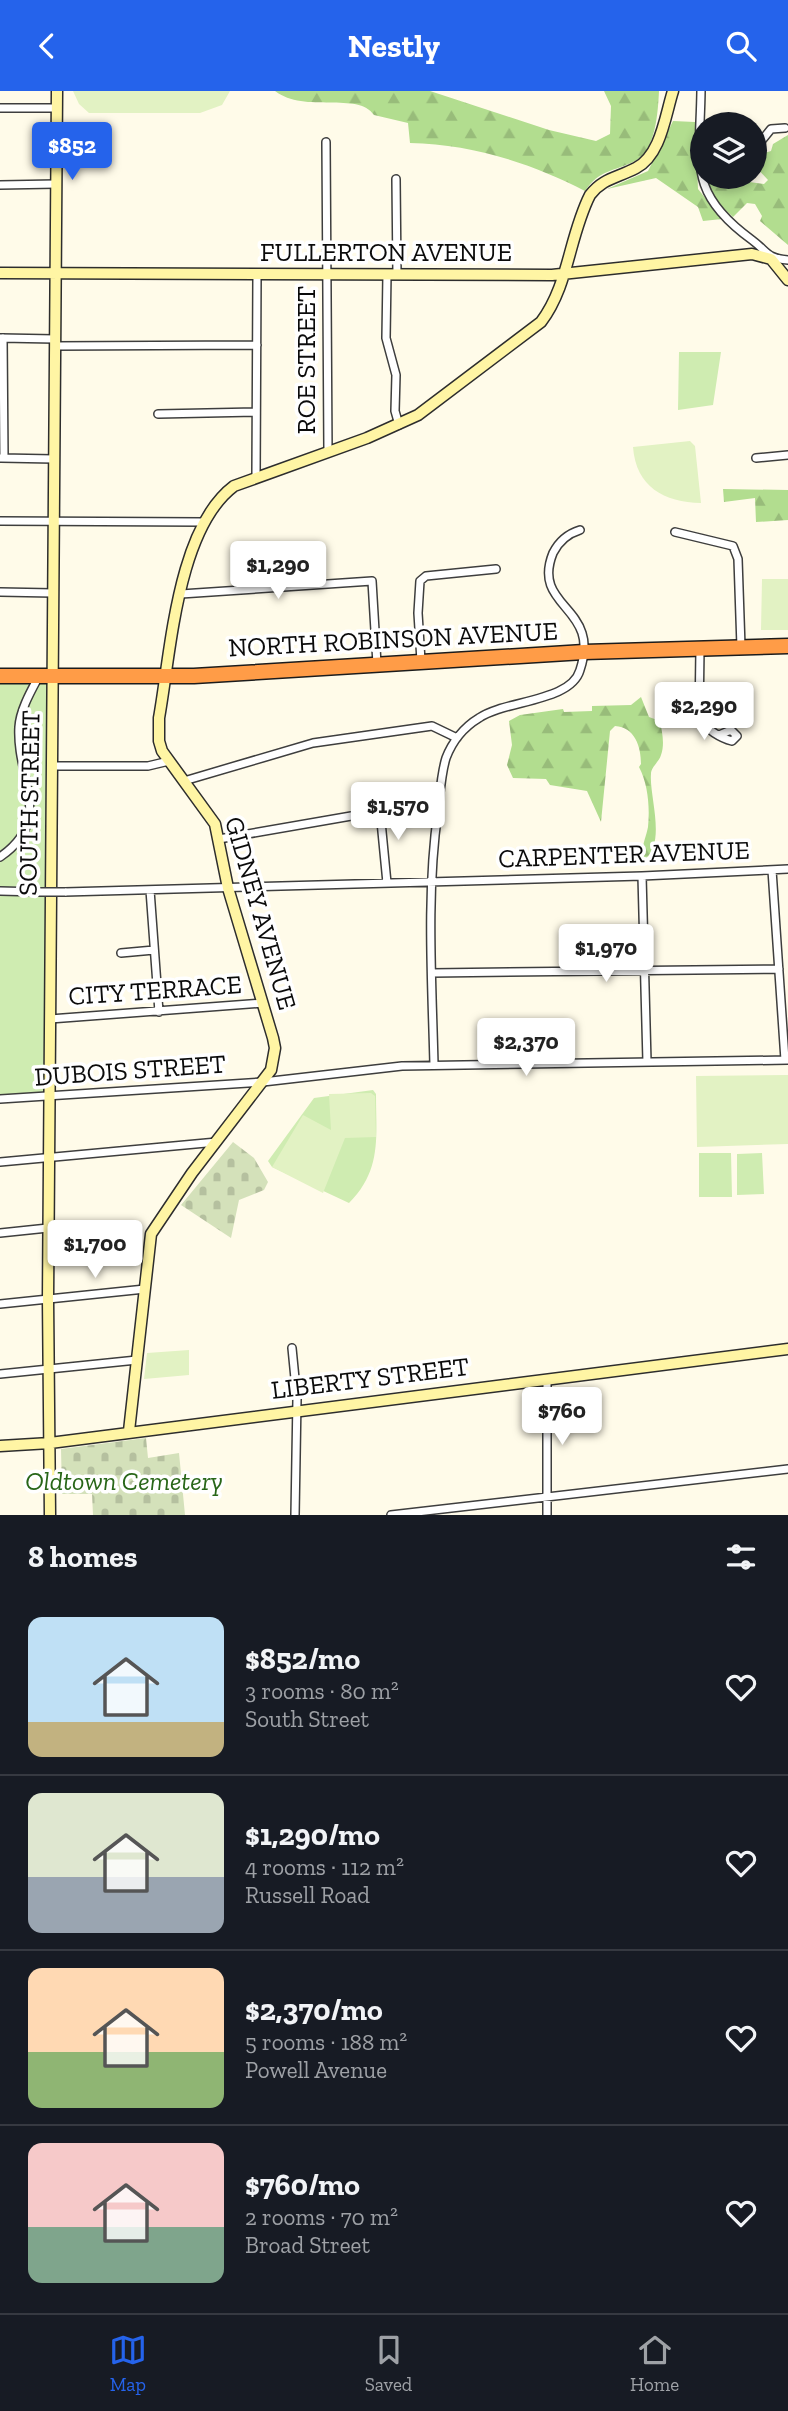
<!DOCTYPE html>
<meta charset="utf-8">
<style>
body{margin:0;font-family:"Zilla Slab",serif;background:#20242c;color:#f1f3f6;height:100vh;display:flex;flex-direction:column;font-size:26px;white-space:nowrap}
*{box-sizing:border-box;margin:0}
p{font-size:23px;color:#9ea1a6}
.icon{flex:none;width:38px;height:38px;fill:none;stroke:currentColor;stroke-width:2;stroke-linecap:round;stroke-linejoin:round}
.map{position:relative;height:1424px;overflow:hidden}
.sheet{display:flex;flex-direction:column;background:#171b24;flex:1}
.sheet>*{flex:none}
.buttons{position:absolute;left:690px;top:21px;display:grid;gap:14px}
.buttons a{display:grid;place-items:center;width:77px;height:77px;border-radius:50%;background:#171b24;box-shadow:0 4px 10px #0003;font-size:35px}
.price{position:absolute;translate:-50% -60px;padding:0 16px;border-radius:7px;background:#fff;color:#222;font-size:23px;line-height:46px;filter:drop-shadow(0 2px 4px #0008)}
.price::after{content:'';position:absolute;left:50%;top:42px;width:21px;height:16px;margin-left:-10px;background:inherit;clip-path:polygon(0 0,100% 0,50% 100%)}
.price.selected{background:#2563eb;color:#fff}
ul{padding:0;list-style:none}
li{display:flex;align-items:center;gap:21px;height:175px;padding:0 28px}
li+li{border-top:2px solid #363941}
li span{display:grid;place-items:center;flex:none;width:196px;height:140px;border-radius:14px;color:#555}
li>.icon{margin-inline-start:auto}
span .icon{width:84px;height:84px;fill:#fffc;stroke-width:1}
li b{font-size:30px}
h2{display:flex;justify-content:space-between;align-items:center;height:84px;padding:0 28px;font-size:30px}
header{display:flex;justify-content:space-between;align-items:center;height:91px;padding:0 28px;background:#2563eb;color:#fff;font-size:32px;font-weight:700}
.dock{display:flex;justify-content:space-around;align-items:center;height:98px;border-top:2px solid #363941;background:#171b24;font-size:19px;color:#9ea1a6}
.dock a{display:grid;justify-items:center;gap:4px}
.dock .selected{color:#2563eb}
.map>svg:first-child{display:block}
</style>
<header><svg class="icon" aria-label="back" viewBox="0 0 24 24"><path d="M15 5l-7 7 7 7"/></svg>Nestly<svg class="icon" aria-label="search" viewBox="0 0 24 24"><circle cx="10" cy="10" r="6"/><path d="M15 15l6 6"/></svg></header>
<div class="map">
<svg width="788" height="1424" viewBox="0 0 788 1424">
<defs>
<pattern id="forest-firs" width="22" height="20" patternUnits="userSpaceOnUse" patternTransform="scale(1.75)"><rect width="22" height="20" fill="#b2dd8f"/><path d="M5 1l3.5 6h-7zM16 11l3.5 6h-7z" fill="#98bc7a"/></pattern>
<pattern id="cemetery-stones" width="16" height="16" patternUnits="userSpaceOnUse" patternTransform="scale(1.75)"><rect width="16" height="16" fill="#d4e1ba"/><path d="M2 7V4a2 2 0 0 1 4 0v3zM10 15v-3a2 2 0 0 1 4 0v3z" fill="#b5c09f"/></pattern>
</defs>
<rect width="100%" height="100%" fill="#fffbe9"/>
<!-- grass -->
<path fill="#cfecb1" d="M679,261h42l-8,53 -35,5z
M0,589l48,2 -3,408 -1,3 -44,2z
M373,999l3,4c0,43 6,76 -27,109l-77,-36 -4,-6 46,-63z
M699,1062h32l1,44h-33z
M762,1062l2,41 -27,1v-41z"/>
<!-- forest -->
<path fill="url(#forest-firs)" d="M275,0h155l119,39 47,11 14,-7 1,-28 -7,-15h55c-1,20 -3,60 -24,70 -22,11 -35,8 -50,30 -54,-28 -114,-47 -175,-48l-2,-20 -34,-8c-16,-24 -69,-1 -99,-24z
M673,30l22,1 3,67 24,30 -19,2 -5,-14 -42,-29 -49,11 41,-18z
M788,44v110l-28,-24 2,-5 -7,-12 -8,-1 -14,14 -21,-19 -8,-21h33l5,4 22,3 4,-4 -14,-15v-9l17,-5 2,-7z
M723,398l65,1v30l-32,2 -1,-24 -31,4z
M641,606l8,20 11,4c2,11 5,23 1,34 -2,7 -10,12 -10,19 -2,22 16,70 -7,86 -4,-12 2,-22 4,-33 2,-20 0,-43 -9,-60l2,-3c0,-17 -6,-37 -26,-38l-5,5 -9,91 -14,-31 -37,-6 -4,-6 -33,-1 -6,-13 5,-20 -3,-24 11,-6 43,-6 1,3 28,-1v-5l39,-1z"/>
<!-- cemetery -->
<path fill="url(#cemetery-stones)" d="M233,1051l21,16 14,24 -4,8 -25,10 -8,38 -50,-33z
M146,1347l2,20 31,-5 6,62h-92l-1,-21h-30l-1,-45z"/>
<!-- pitch -->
<path fill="#e2f2c3" d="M73,0h157l-8,14 -22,8h-111l-10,-9z
M690,350l5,5 6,57c-37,-1 -65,-16 -68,-56z
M762,488h26v51h-27z
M788,984v69l-91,3 -1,-71z
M371,1002l4,3 1,41 -31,1 -22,55 -51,-26 31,-52 28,15 -2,-36z
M189,1259v25l-45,4 3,-26z"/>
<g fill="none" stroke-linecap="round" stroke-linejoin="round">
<defs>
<path id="street" d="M701,0c-1,72 -14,102 51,149 16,12 14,18 36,20
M0,17h57
M326,51l2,310
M754,59l17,-21 14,-1
M396,88l1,96
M0,94l56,-1
M387,183l-1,64 10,37 -1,36 4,14
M1,247l54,1
M3,247l1,120
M55,255l202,-1
M158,323l98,-2
M1,367l53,1
M756,367l32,-3
M256,385l1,-202
M0,430l203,1
M675,441l58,14 5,13 3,88
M0,501l53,1
M181,503l191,-13 5,83
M700,558l-1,71c8,9 21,18 33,21l5,-5 -6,-6 -12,5
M421,570l-3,-48 2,-32 6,-5 70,-7
M51,675h97l21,-5
M184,690l129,-38 119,-17 25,12
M219,748l161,-28 7,72
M0,766c55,-38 16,-78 19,-130 1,-17 12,-36 20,-51
M772,779l13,190
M642,785l5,186
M150,799l9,122
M0,800l39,1
M65,801l577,-16 146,-7
M121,862l33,-3
M432,882l347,-4
M50,928l213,-16
M434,974c-2,-85 -8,-170 4,-254 2,-17 3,-37 8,-53 6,-16 18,-31 33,-40 26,-18 92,-16 101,-48 4,-12 6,-25 2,-37 -9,-29 -46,-38 -29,-80 6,-12 14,-19 27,-23
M0,1008l263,-17 139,-16 386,-6
M0,1071l217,-20
M0,1142l48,-5
M0,1213l145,-15
M292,1257l5,51 -2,116
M0,1283l137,-14
M547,1288v136
M391,1424l397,-46"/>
<path id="secondary" d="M0,182l552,2 200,-21 19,5 17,21
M129,1340l22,-197 41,-61 79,-103 4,-22 -2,-10 -45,-150 -13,-64 -53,-73 -3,-10v-23c12,-67 18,-189 75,-232l133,-48 51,-23 123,-93c28,-37 28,-86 49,-127 13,-17 27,-17 46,-27 25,-13 29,-52 37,-77
M0,1355l50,-3 738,-94
M50,1424l-2,-216 9,-1208"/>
<path id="highway" d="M0,585h194l390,-24 204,-6"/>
</defs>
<!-- street casing -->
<use href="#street" stroke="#3e3e3e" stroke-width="10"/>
<!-- secondary casing -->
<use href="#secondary" stroke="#2d2d2d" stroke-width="13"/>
<!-- highway casing -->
<use href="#highway" stroke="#1c1c1c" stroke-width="17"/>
<!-- street -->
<use href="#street" stroke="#fff" stroke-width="7"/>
<!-- secondary -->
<use href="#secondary" stroke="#fff5a4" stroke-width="10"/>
<!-- highway -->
<use href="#highway" stroke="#ff9c47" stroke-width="14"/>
<defs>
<path id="street-bridge" d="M39,801h26"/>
</defs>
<!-- street-bridge casing -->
<use href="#street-bridge" stroke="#3e3e3e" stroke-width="10" stroke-linecap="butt"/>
<!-- street-bridge -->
<use href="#street-bridge" stroke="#fff" stroke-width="7"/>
</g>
<g text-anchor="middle" stroke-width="7" stroke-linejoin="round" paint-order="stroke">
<!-- street labels -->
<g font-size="26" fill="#0b0b0b" stroke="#fff">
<text x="386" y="170">FULLERTON AVENUE</text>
<text transform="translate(306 269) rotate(-90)" y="9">ROE STREET</text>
<text transform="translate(393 548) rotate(-3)" y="9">NORTH ROBINSON AVENUE</text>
<text transform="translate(29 712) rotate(-89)" y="9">SOUTH STREET</text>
<text transform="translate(624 763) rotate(-2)" y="9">CARPENTER AVENUE</text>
<text transform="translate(261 822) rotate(74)" y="9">GIDNEY AVENUE</text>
<text transform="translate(155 899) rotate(-4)" y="9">CITY TERRACE</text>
<text transform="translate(130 979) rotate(-4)" y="9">DUBOIS STREET</text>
<text transform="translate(370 1287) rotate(-7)" y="9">LIBERTY STREET</text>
</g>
<!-- park labels -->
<g font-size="26" font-style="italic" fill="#286618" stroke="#fff">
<text x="124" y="1399">Oldtown Cemetery</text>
</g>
</g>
</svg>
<div class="buttons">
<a><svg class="icon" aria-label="layers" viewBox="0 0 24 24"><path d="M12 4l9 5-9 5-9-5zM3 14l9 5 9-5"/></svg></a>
</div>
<b class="price selected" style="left:72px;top:91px">$852</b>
<b class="price" style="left:278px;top:510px">$1,290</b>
<b class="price" style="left:704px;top:651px">$2,290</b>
<b class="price" style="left:398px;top:751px">$1,570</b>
<b class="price" style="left:606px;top:893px">$1,970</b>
<b class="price" style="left:526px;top:987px">$2,370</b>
<b class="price" style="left:95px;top:1189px">$1,700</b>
<b class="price" style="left:562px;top:1356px">$760</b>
</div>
<section class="sheet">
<h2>8 homes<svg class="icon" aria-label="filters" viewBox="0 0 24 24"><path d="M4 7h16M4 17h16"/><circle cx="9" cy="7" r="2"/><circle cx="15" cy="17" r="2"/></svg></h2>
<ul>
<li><span style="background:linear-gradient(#bfe0f5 75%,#c2b280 0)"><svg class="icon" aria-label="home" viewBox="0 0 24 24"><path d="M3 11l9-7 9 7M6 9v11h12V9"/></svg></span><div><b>$852/mo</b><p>3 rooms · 80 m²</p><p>South Street</p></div><svg class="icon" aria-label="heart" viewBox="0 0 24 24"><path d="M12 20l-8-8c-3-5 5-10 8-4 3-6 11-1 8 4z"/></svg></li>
<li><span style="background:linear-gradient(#dfe7d0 60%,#9aa5b1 0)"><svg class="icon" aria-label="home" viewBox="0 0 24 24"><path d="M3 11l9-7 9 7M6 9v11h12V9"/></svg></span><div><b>$1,290/mo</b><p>4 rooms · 112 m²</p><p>Russell Road</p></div><svg class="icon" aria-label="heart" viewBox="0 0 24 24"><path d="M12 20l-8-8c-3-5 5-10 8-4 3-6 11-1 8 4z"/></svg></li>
<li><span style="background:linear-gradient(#ffd9b3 60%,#8fb573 0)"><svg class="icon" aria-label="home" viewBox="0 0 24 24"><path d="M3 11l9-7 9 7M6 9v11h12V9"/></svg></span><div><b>$2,370/mo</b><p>5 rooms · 188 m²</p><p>Powell Avenue</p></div><svg class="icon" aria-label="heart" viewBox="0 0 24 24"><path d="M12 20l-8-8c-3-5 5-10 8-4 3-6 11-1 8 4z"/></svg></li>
<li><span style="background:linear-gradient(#f6c9c9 60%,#7fa58c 0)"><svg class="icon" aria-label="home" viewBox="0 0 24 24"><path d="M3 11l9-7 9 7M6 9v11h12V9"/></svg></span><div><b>$760/mo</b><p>2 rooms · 70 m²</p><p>Broad Street</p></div><svg class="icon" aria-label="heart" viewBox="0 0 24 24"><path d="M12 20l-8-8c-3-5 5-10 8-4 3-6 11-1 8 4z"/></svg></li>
</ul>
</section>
<nav class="dock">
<a class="selected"><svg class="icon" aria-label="map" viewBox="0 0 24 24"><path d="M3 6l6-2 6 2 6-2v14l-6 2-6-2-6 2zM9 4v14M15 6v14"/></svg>Map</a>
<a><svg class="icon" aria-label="saved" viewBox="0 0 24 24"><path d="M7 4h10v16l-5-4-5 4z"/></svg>Saved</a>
<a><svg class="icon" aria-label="home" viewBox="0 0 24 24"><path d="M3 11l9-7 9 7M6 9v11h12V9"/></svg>Home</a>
</nav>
